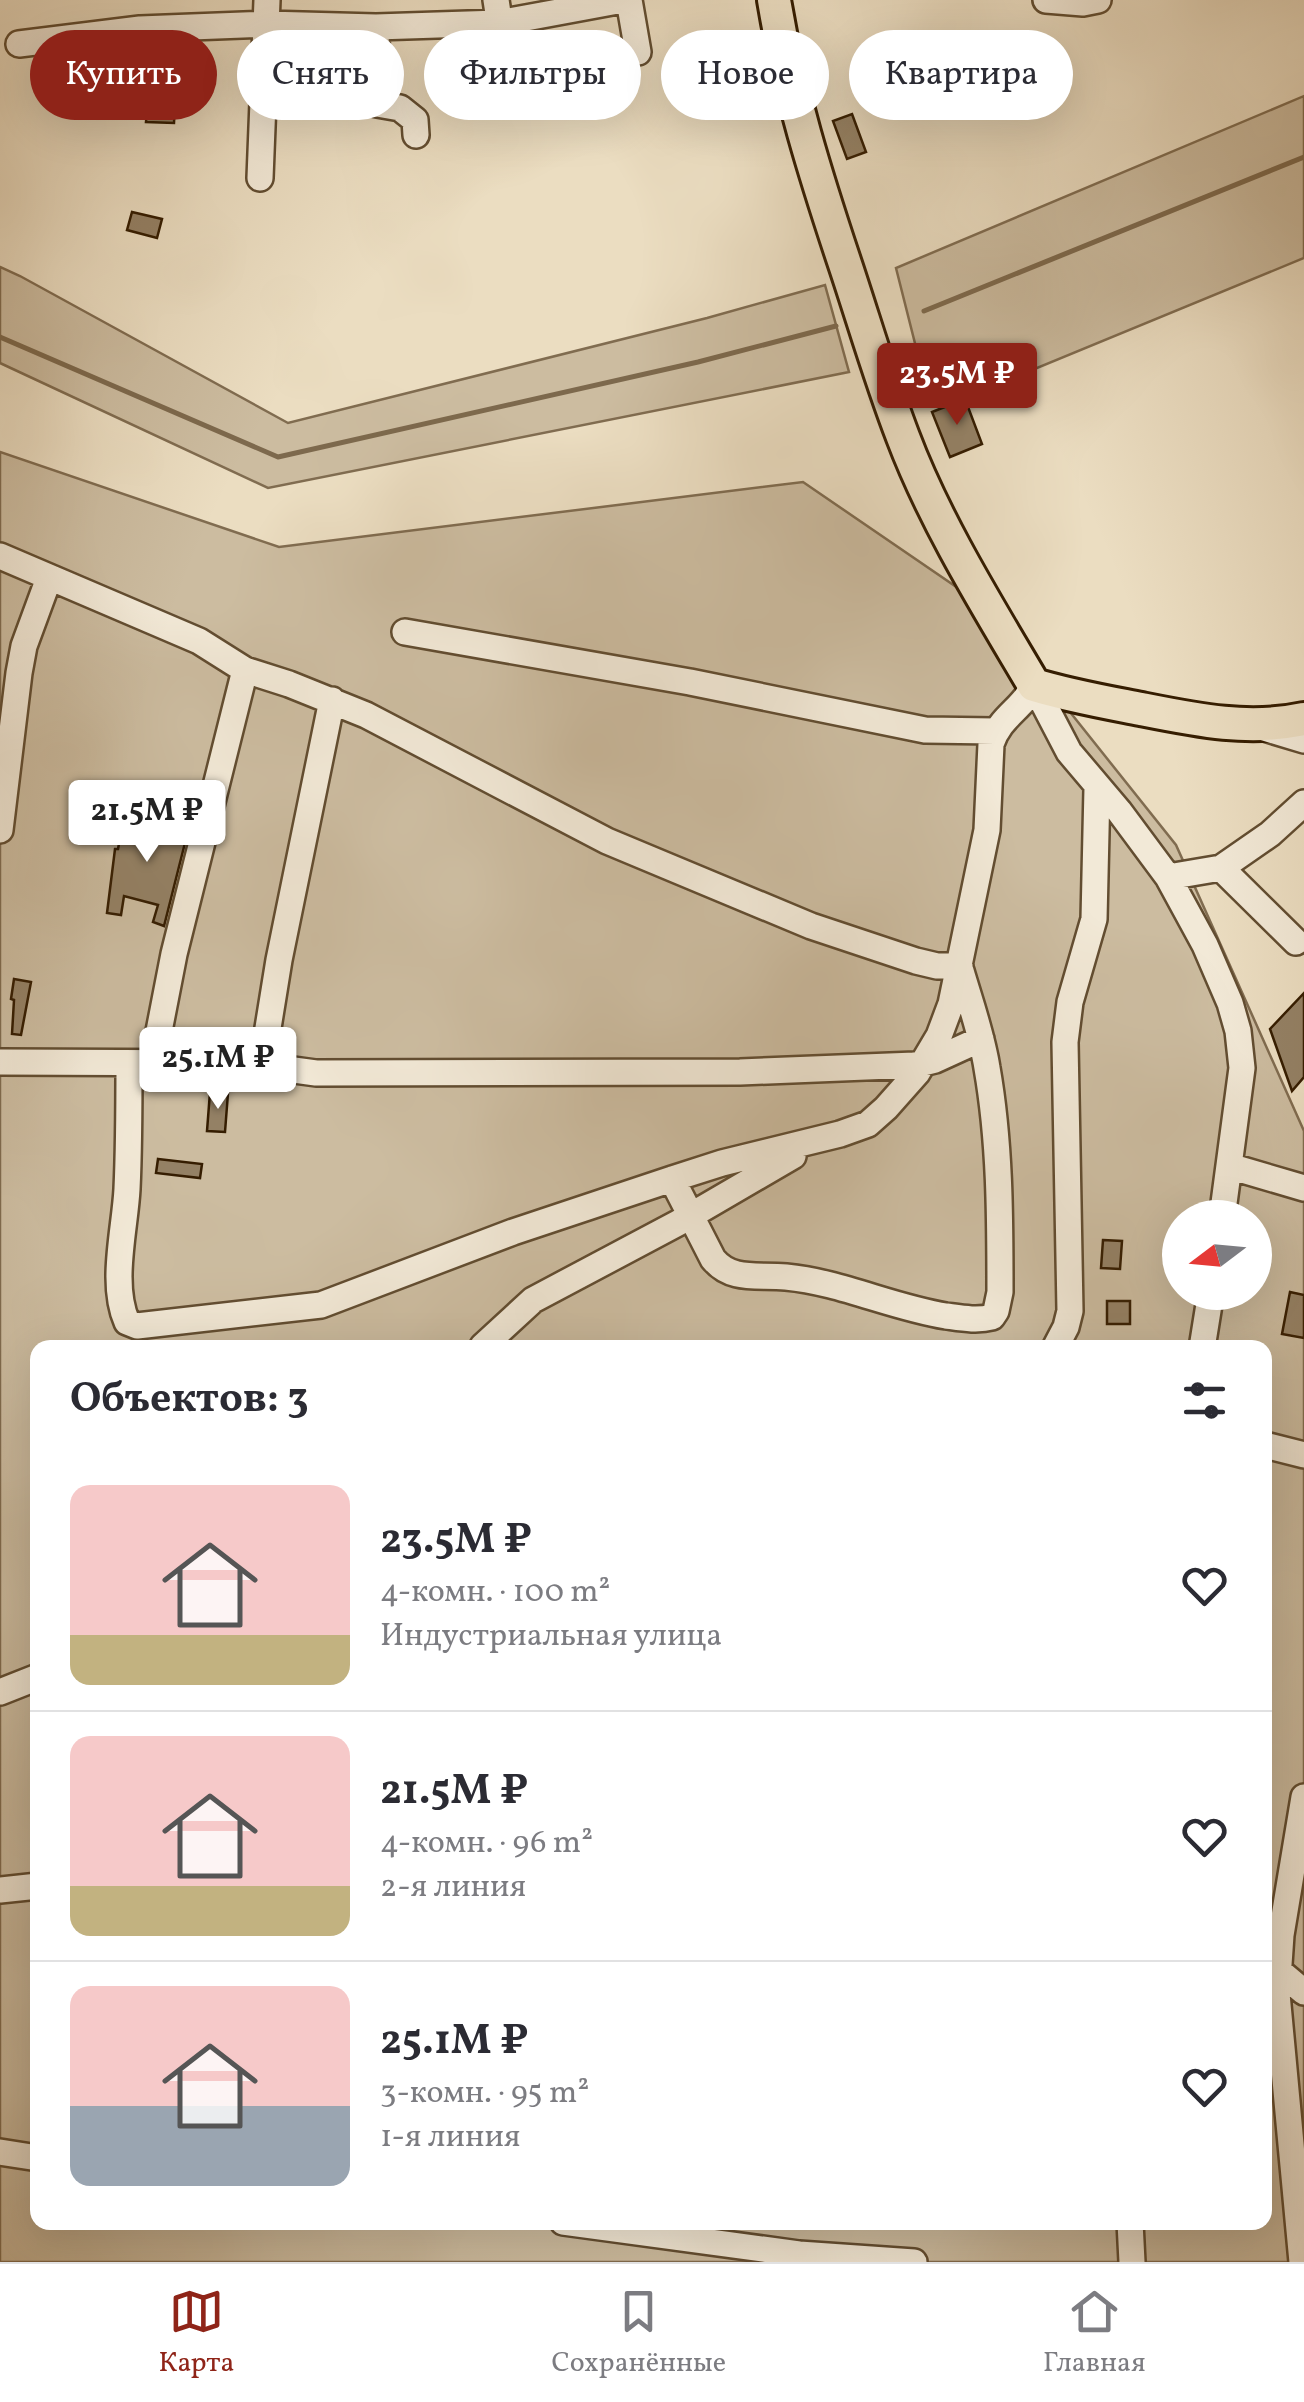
<!DOCTYPE html>
<html lang="ru">
<meta charset="utf-8">
<style>
body{margin:0;font-family:Vollkorn,serif;background:#f2f2f3;color:#2b2b33;height:100vh;display:flex;flex-direction:column;font-size:38px;white-space:nowrap}
*{box-sizing:border-box;margin:0}
p{font-size:32px;color:#7c7c81}
.icon{flex:none;width:55px;height:55px;fill:none;stroke:currentColor;stroke-width:2;stroke-linecap:round;stroke-linejoin:round}
.map{position:relative;flex:1;overflow:hidden}
.sheet{position:absolute;left:30px;top:1340px;width:1242px;height:890px;display:flex;flex-direction:column;background:#fff;border-radius:20px;box-shadow:0 10px 40px #0002}
.sheet>*{flex:none}
.top-card{position:absolute;left:30px;top:30px;width:1245px;height:90px;display:flex;gap:20px}
.needle{width:65px;rotate:254deg}
.fabs{position:absolute;left:1162px;top:1200px;display:grid;gap:20px}
.fabs a{display:grid;place-items:center;width:110px;height:110px;border-radius:50%;background:#fff;box-shadow:0 10px 40px #0002;font-size:50px}
.price{position:absolute;translate:-50% -85px;padding:0 22px;border-radius:10px;background:#fff;color:#222;font-size:32px;line-height:65px;filter:drop-shadow(0 2px 5px #0008)}
.price::after{content:'';position:absolute;left:50%;top:60px;width:30px;height:22px;margin-left:-15px;background:inherit;clip-path:polygon(0 0,100% 0,50% 100%)}
.price.active{background:#8f2418;color:#fff}
ul{padding:0;list-style:none}
li{display:flex;align-items:center;gap:30px;height:250px;padding:0 40px}
li+li{border-top:2px solid #e1e1e2}
li span{display:grid;place-items:center;flex:none;width:280px;height:200px;border-radius:20px;color:#555}
li>.icon{margin-inline-start:auto}
span .icon{width:120px;height:120px;fill:#fffc;stroke-width:1}
li b{font-size:42px}
h2{display:flex;justify-content:space-between;align-items:center;height:120px;padding:0 40px;font-size:42px}
.pill{padding:0 35px;border-radius:45px;background:#fff;box-shadow:0 10px 40px #0002;font-size:35px;line-height:90px}
.pill.active{background:#8f2418;color:#fff}
.tabs{display:flex;justify-content:space-around;align-items:center;height:140px;border-top:2px solid #e1e1e2;background:#fff;font-size:28px;color:#7c7c81}
.tabs a{display:grid;justify-items:center;gap:5px}
.tabs .active{color:#8f2418}
.map>svg:first-child{display:block}
</style>
<div class="map">
<svg width="1304" height="2262" viewBox="0 0 1304 2262">
<rect width="100%" height="100%" fill="#ebddc1"/>
<filter id="stains"><feTurbulence type="fractalNoise" baseFrequency=".002" numOctaves="4"/><feColorMatrix values="0 0 0 0 .2 0 0 0 0 .09 0 0 0 0 .02 0 0 0 .5 -.17"/></filter>
<radialGradient id="worn" r=".72"><stop offset=".6" stop-color="#630" stop-opacity="0"/><stop offset="1" stop-color="#630" stop-opacity=".3"/></radialGradient>
<!-- green -->
<path fill="#ccbca0" stroke="#806c50" stroke-width="2.5" fill-rule="evenodd" d="M1304,96v162l-311,128 -19,-34 -52,19 -26,-103z
M0,267l20,9 268,147 419,-105 118,-33 24,87 -581,116 -268,-125z
M0,452l279,95 524,-65 184,126 189,237 128,286v1131h-1304zM1180,1218h75v74h-75zM38,1348h1227v874h-1227z"/>
<g fill="none" stroke-linecap="round" stroke-linejoin="round">
<!-- stream -->
<path stroke="#7d694d" stroke-width="5" d="M924,311l380,-154
M0,337l278,120 420,-95 138,-36"/>
</g>
<!-- building -->
<path fill="#948165" stroke="#351d01" stroke-width="2.5" d="M315,42h23v44h19v30h-34v-56h-8z
M148,101l27,1 -1,21 -28,-1z
M852,114l14,38 -19,7 -14,-38z
M132,212l30,7 -5,19 -30,-8z
M965,399l17,45 -32,13 -18,-45z
M124,817l65,10 -25,99 -11,-4 5,-17 -34,-9 -3,19 -14,-2 8,-64h3z
M14,979l17,3 -10,53 -9,-1 2,-34 -3,-1z
M1304,993v84l-12,14 -22,-62z
M210,1092l18,1 -3,39 -18,-1z
M158,1159l44,5 -2,14 -44,-5z
M1103,1240l19,1 -2,28 -19,-1z
M1290,1292l14,3v43l-22,-4z
M1107,1301h23v23h-23z"/>
<g fill="none" stroke-linecap="round" stroke-linejoin="round">
<defs>
<path id="minor" d="M496,0l13,86
M629,0l9,52
M1046,0l37,3 15,-3
M19,44l121,-15 126,-5 110,3
M416,135l-1,-15 -15,-12 -23,-4 -1,-77 123,-4 124,-23
M260,178l7,-178
M0,556l199,85 46,29 44,14 77,31 241,126 204,85 105,35 21,5h23
M405,632l285,50 235,48 70,1
M1034,685l35,67 50,59 49,66 37,68 25,58 8,28 4,37 -20,150
M1261,727l43,13
M0,830l19,-157 5,-27 25,-68
M1221,868l49,-34 34,-31
M1168,877l53,-9 75,74
M0,1062l241,1 75,10 424,-1 175,-7 20,-5 46,-21
M153,1062l21,-108 71,-284
M129,1063c0,42 0,84 -2,126 -2,40 -17,95 0,133l10,4 184,-21 192,-73 159,-53 50,-16 118,-29 28,-10 18,-16 31,-35 22,-37 12,-32 36,-174 4,-86c9,-28 32,-35 43,-59
M262,1065l17,-105 53,-260
M1229,1166l75,22
M672,1179l41,80c19,23 45,15 73,18 54,5 105,30 160,39 15,2 31,5 46,1l4,-6 4,-19c0,-75 0,-150 -13,-224 -5,-33 -17,-66 -26,-97
M483,1346l50,-46 145,-77 115,-67
M1055,1348l11,-21 4,-16 -5,-269 5,-40 24,-83 3,-131
M1202,1348l9,-56
M1265,1445l39,10
M0,1692l38,-15
M0,1890l38,-4
M1272,1965l32,27
M0,2152l38,6
M563,2222l236,32 115,8
M1130,2222l2,40
M1302,2262l-25,-268 4,-59 23,-138"/>
<path id="major" d="M774,0c15,91 42,177 71,264 19,57 36,116 58,173 32,85 85,170 131,248 36,11 71,17 107,24 55,11 108,22 163,10"/>
</defs>
<!-- minor casing -->
<use href="#minor" stroke="#624d31" stroke-width="30"/>
<!-- major casing -->
<use href="#major" stroke="#351d01" stroke-width="38"/>
<!-- minor -->
<use href="#minor" stroke="#f2e9d7" stroke-width="25"/>
<!-- major -->
<use href="#major" stroke="#ebddc1" stroke-width="32"/>
</g>
<rect width="100%" height="100%" filter="url(#stains)"/>
<rect width="100%" height="100%" fill="url(#worn)"/>
</svg>
<div class="fabs">
<a><svg class="needle" viewBox="-14 -14 28 28"><path d="M0-13l5 13h-10z" fill="#e53935"/><path d="M0 13l5-13h-10z" fill="#7c7c81"/></svg></a>
</div>
<b class="price active" style="left:957px;top:428px">23.5M ₽</b>
<b class="price" style="left:147px;top:865px">21.5M ₽</b>
<b class="price" style="left:218px;top:1112px">25.1M ₽</b>
<div class="top-card">
<a class="pill active">Купить</a>
<a class="pill">Снять</a>
<a class="pill">Фильтры</a>
<a class="pill">Новое</a>
<a class="pill">Квартира</a>
</div>
<section class="sheet">
<h2>Объектов: 3<svg class="icon" aria-label="filters" viewBox="0 0 24 24"><path d="M4 7h16M4 17h16"/><circle cx="9" cy="7" r="2"/><circle cx="15" cy="17" r="2"/></svg></h2>
<ul>
<li><span style="background:linear-gradient(#f6c9c9 75%,#c2b280 0)"><svg class="icon" aria-label="home" viewBox="0 0 24 24"><path d="M3 11l9-7 9 7M6 9v11h12V9"/></svg></span><div><b>23.5M ₽</b><p>4-комн. · 100 m²</p><p>Индустриальная улица</p></div><svg class="icon" aria-label="heart" viewBox="0 0 24 24"><path d="M12 20l-8-8c-3-5 5-10 8-4 3-6 11-1 8 4z"/></svg></li>
<li><span style="background:linear-gradient(#f6c9c9 75%,#c2b280 0)"><svg class="icon" aria-label="home" viewBox="0 0 24 24"><path d="M3 11l9-7 9 7M6 9v11h12V9"/></svg></span><div><b>21.5M ₽</b><p>4-комн. · 96 m²</p><p>2-я линия</p></div><svg class="icon" aria-label="heart" viewBox="0 0 24 24"><path d="M12 20l-8-8c-3-5 5-10 8-4 3-6 11-1 8 4z"/></svg></li>
<li><span style="background:linear-gradient(#f6c9c9 60%,#9aa5b1 0)"><svg class="icon" aria-label="home" viewBox="0 0 24 24"><path d="M3 11l9-7 9 7M6 9v11h12V9"/></svg></span><div><b>25.1M ₽</b><p>3-комн. · 95 m²</p><p>1-я линия</p></div><svg class="icon" aria-label="heart" viewBox="0 0 24 24"><path d="M12 20l-8-8c-3-5 5-10 8-4 3-6 11-1 8 4z"/></svg></li>
</ul>
</section>
</div>
<nav class="tabs">
<a class="active"><svg class="icon" aria-label="map" viewBox="0 0 24 24"><path d="M3 6l6-2 6 2 6-2v14l-6 2-6-2-6 2zM9 4v14M15 6v14"/></svg>Карта</a>
<a><svg class="icon" aria-label="saved" viewBox="0 0 24 24"><path d="M7 4h10v16l-5-4-5 4z"/></svg>Сохранённые</a>
<a><svg class="icon" aria-label="home" viewBox="0 0 24 24"><path d="M3 11l9-7 9 7M6 9v11h12V9"/></svg>Главная</a>
</nav>
